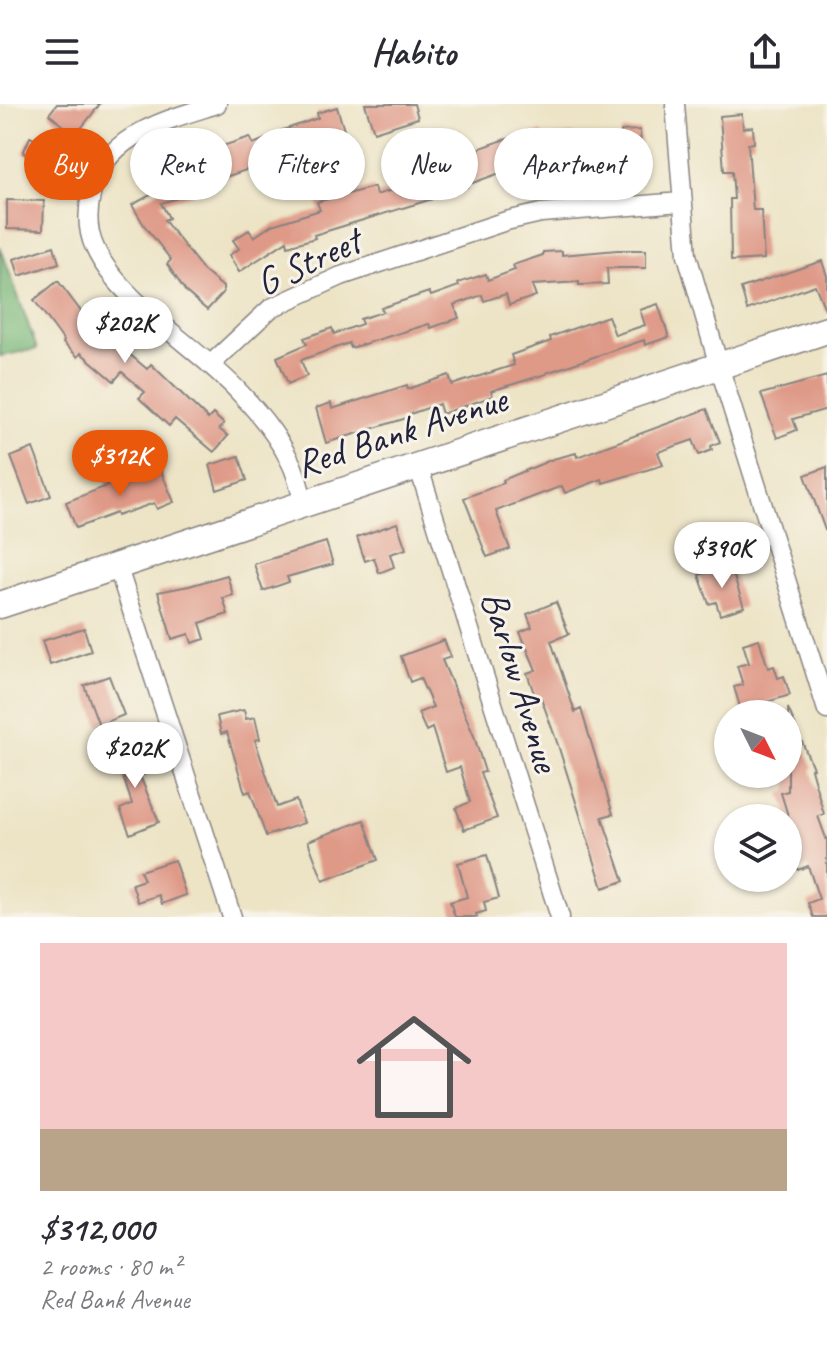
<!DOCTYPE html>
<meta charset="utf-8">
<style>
body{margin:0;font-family:Caveat,sans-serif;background:#f7f7f7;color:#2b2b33;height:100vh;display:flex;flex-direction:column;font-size:30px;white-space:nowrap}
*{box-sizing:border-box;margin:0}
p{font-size:26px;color:#7c7c81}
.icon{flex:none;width:44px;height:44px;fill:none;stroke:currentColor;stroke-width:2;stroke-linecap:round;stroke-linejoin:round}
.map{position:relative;height:813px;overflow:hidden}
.details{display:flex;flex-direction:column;background:#fff;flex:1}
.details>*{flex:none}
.top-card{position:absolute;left:24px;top:24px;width:780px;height:72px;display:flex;gap:16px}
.needle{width:52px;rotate:132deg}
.controls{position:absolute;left:714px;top:596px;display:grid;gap:16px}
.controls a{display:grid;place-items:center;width:88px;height:88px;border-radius:50%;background:#fff;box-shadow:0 2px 6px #0004;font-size:40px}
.price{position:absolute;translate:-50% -68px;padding:0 18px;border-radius:28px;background:#fff;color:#222;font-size:26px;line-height:52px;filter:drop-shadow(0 2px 4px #0008)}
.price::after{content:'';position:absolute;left:50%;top:48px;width:24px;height:18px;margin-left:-12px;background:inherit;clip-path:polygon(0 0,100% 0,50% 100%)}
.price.active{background:#ea580c;color:#fff}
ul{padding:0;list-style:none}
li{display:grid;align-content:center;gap:16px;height:424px;padding:0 40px}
li span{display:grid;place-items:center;height:248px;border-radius:0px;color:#555}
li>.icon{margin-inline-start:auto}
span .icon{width:144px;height:144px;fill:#fffc;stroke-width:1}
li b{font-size:34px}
.pill{padding:0 28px;border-radius:36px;background:#fff;box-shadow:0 2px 6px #0004;font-size:28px;line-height:72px}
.pill.active{background:#ea580c;color:#fff}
header{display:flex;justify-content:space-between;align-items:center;height:104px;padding:0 40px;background:#fff;font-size:36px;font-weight:800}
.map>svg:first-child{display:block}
</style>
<header><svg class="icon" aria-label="menu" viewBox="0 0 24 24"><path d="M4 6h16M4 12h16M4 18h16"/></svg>Habito<svg class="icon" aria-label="share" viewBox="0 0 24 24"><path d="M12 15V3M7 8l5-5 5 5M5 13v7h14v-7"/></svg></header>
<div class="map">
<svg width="827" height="813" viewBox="0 0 827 813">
<rect width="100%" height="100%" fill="#f7f3e8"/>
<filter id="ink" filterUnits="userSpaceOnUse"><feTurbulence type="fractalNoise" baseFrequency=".0125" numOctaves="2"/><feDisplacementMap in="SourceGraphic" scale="16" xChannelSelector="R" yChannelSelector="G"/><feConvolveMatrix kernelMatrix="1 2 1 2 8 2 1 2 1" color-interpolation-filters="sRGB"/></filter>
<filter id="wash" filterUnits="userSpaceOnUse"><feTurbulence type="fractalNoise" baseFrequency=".006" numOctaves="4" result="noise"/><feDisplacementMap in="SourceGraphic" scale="32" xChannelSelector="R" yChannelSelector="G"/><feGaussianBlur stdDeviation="1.8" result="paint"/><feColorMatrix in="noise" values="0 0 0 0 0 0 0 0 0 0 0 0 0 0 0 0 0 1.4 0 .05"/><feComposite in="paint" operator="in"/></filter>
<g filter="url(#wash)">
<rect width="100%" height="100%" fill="#ede4c6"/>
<!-- forest -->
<path fill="#78b778" stroke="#4d6c5a" stroke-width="2" d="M0,142l37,103 -37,7z"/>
<g id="blocks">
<!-- building -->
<path fill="#df9987" d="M57,0h43l-25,32 -26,-22z
M365,0h49l4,14 -44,14z
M337,3l9,30 -30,8 2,6 -16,6 -4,-11 -39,15 2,4 -68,23 1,5 -33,10 8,15 -5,2 40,51 19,16v6l-16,17 -21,-18 -19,-28 4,-4 -27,-35 -12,-20 39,-21 -4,-15 36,-11 -2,-5 49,-16 3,7 28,-11 -1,-2 38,-13 -1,-5z
M742,10l1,14 10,-1 1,16 -6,1 5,66h8l3,49 -33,2 -1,-62h4l-2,-28h-8l-4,-55z
M640,26l2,34 -20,1 -1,-34z
M542,28l1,6 32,-4 2,14 10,-1 1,16 -27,3 -1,-7 -52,11 -41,15v2l-36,9 1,3 -118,36 1,3 -27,8 -1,-5 -48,31 -10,-17 10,-6 -6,-9 16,-10 5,7 18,-12 48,-15 -3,-8 57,-15 2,8 62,-19 -1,-2 37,-9 -4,-13 33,-12z
M30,33l35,16 -7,15 -35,-15z
M7,96l37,1 -1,29 -36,-1z
M54,142l5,17 -40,13 -5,-17z
M617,146h29v18h-39l1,16 -29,1v-3l-47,3 4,11 -27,9 -3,-11 -22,7 -2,-6 -28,10 5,13 -28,10 -2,-4 -78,24 -2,-5 -48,17 6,16 -19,8 -11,-27 30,-13 -3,-6 28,-10 2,6 28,-10 -2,-5 23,-7 -2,-4 48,-16 2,4 28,-10 -1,-3 28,-9 2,6 27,-10 -2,-5 30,-10v-3l19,-1v4z
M822,157l5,15v38l-12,-29 -68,25 -6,-22z
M58,177l28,37 9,-10 15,14 -8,9 45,38 4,-5 57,55 5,-5 11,10 -5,5 9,7 -14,16 -39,-33 -6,7 -30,-28 6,-6 -23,-20 -8,9 -33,-28 -3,4 -15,-14 1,-2 -30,-41z
M658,200l11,33 -24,8 -1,-5 -98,33v1l-55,17 2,5 -51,18 -3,-10 -29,10v3l-84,26 -10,-35 15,-5 1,6 75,-24 1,4 41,-14 3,10 62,-20 -3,-10 40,-14 -1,-4 58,-21 7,19 30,-10 -5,-15z
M827,272v33l-34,10 4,11 -20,8 -16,-44z
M707,305l13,33 -9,4 1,4 -13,5 -6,-15 -35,12 5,13 -60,18 -1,-4 -37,14 -3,-7 -66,25 14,38 -23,8 -23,-59 40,-15 -1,-3 50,-21 23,-6 1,4z
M33,344l18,48 -22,8 -18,-47z
M239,352l8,24 -30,10 -7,-25z
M827,363v62l-2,1 -20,-55z
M131,366l4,12 26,-11 13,31 -17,7 -3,-6 -37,13 -1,-3 -40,15 -10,-26 41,-16 -2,-7z
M397,419l9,26 -16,5 4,13 -15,6 -5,-15 -9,3 -8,-24z
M326,438l7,22 -46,13 2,5 -26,9 -9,-27z
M730,461l14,42 -24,8 -4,-13 -7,2 -10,-29z
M227,471l6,20 -10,3 5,16 -28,9 5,16 -13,4 -3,-9 -17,5 -14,-47 31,-6z
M556,498l13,32 -18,7 24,71 6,-3 32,105 -11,3 22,64 -21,7 -45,-143 -17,-47 -5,1 -9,-26 9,-3 -16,-38 12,-5 -5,-13z
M84,524l7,23 -41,14 -8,-24z
M759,535l9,29 6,-2 4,12 6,-2 6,19 -49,15 -7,-23 9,-2 -6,-19 12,-3 -6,-19z
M444,536l7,17 -9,3 32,76 11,36 -5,1 17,45 -33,12 -8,-22 14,-6 -10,-35 -14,5 -14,-44 -6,3 -8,-18 15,-6 -13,-29 -10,4 -9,-26z
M109,572l15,39 -25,10 -15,-40z
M788,604l25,60 -2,1 13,45 -6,2 9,25v76h-14l-5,-14 11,-4 -11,-33 -10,4 -8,-22 7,-3 -16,-52 7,-2z
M244,606l2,9 9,-2 5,22 -5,1 22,67 19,-7 8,23 -38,13 -16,-45 -5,2 -18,-61 -6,2 -4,-18z
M135,638l10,32 -5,2 19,46 -29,12 -10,-25 12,-5 -18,-55z
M364,716l14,40 -55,21 -15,-40z
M487,751l12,43 -15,4 2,9 -10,3 1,3h-22l-5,-15 17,-5 -9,-34z
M174,756l12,35 -24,9 -3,-9 -21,7 -6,-18 12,-4 -4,-9z"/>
</g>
</g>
<g filter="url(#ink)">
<use href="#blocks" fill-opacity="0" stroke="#888380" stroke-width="2"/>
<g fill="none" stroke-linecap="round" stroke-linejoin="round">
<defs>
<path id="street" d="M217,0c-50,16 -115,31 -126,91 -4,18 -4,36 4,53 24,54 106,101 146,146 19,20 38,44 50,69 6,12 9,27 13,40
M675,0l12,151 32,111 108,344
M210,261l61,-57 70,-32 165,-55 35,-8 141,-11
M418,361l142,452
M117,461l115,352"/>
<path id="secondary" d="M0,501l827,-275"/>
</defs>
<!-- street casing -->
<use href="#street" stroke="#888380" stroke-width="21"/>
<!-- secondary casing -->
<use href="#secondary" stroke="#888380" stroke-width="29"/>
<!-- street -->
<use href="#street" stroke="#fff" stroke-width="18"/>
<!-- secondary -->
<use href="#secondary" stroke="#fff" stroke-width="26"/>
</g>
</g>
<g text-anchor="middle" stroke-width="6" stroke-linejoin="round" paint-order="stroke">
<!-- street labels -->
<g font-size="38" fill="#22223b" stroke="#f7f3e8">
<text transform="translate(308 157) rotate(-25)" y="13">G Street</text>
<text transform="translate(401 327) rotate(-18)" y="13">Red Bank Avenue</text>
<text transform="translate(521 577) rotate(73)" y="13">Barlow Avenue</text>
</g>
</g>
</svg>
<div class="controls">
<a><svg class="needle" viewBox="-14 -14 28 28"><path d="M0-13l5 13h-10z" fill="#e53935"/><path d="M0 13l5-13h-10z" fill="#7c7c81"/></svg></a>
<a><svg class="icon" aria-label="layers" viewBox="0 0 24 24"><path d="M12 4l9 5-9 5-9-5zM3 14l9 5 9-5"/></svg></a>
</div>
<b class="price" style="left:125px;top:261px">$202K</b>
<b class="price active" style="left:120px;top:394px">$312K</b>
<b class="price" style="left:722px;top:486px">$390K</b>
<b class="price" style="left:135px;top:686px">$202K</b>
<div class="top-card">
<a class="pill active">Buy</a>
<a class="pill">Rent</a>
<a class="pill">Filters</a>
<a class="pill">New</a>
<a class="pill">Apartment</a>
</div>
</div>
<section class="details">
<ul>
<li><span style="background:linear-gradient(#f6c9c9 75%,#b9a48a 0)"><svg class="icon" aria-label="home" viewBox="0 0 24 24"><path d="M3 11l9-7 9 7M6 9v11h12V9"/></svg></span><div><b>$312,000</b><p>2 rooms · 80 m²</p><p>Red Bank Avenue</p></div></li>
</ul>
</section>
